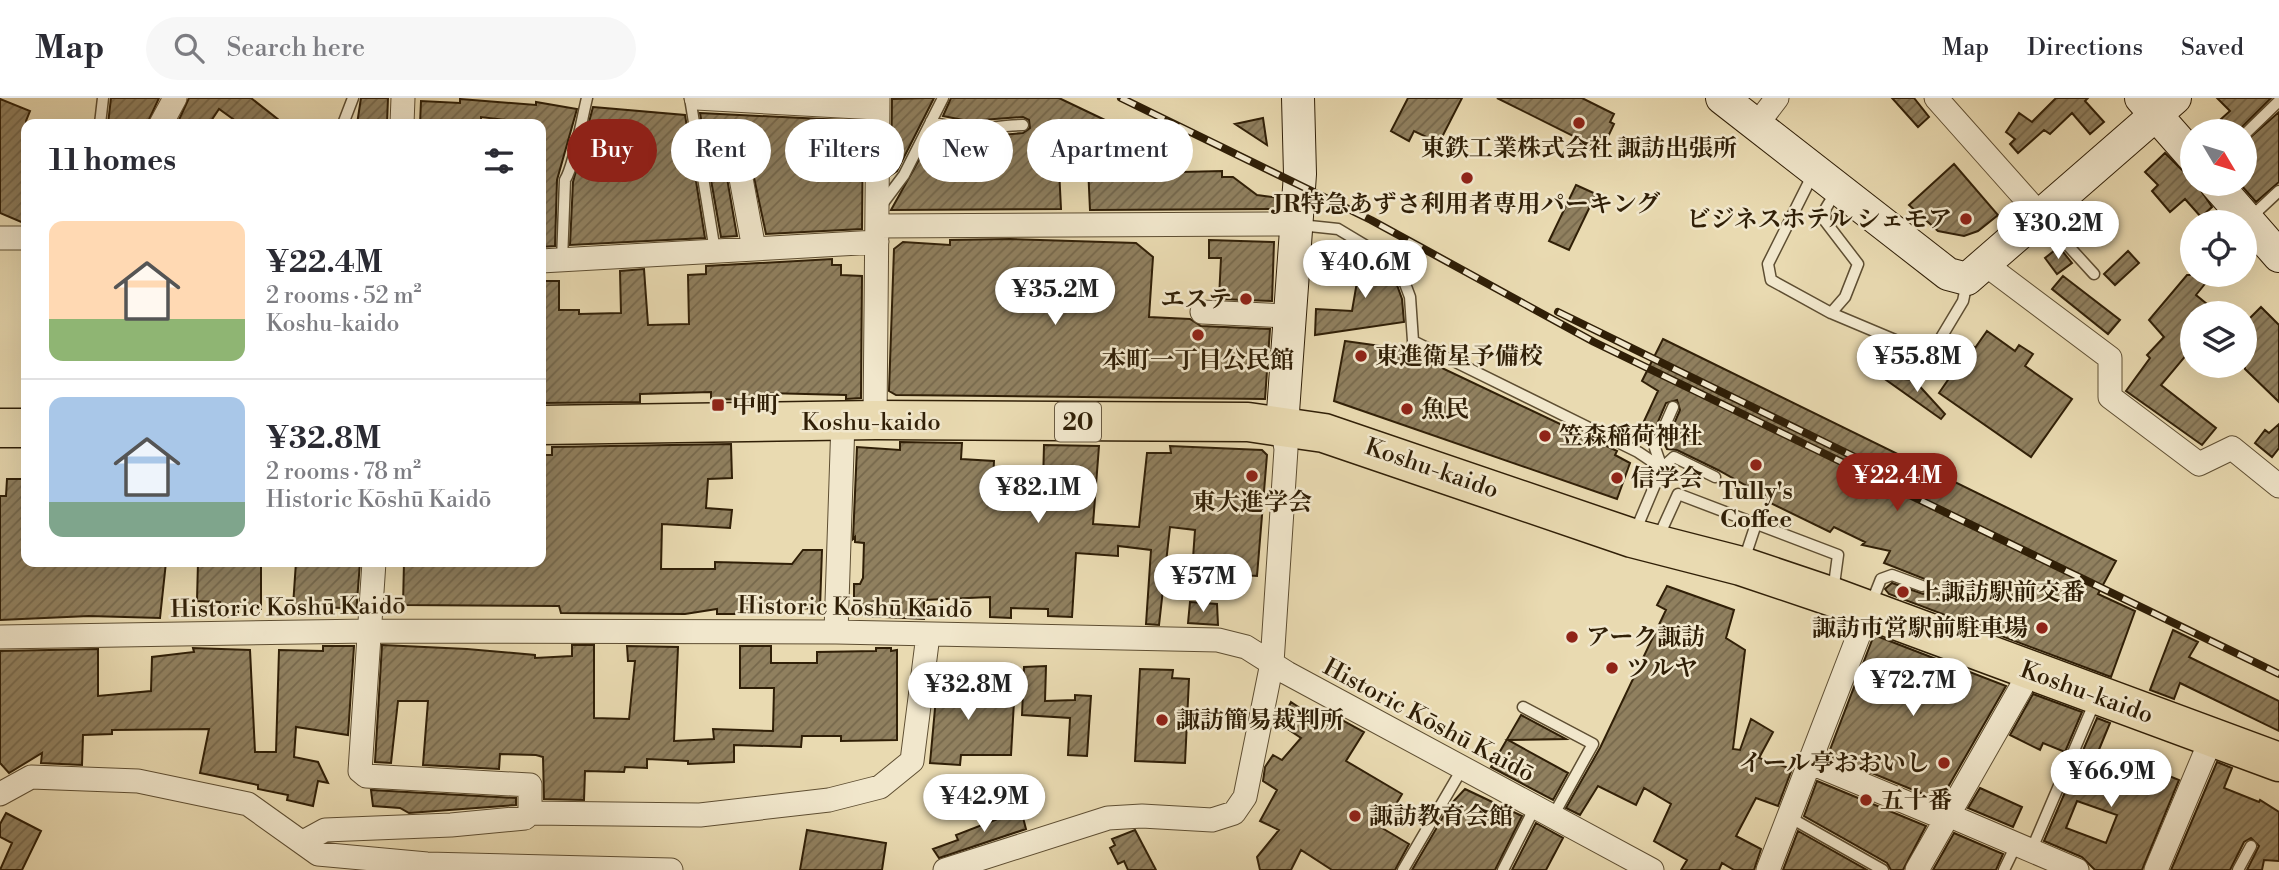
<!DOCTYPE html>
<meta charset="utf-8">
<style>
body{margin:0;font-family:"Libre Bodoni","Noto Serif JP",serif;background:#f7f7f7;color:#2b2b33;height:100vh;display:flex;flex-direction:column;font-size:26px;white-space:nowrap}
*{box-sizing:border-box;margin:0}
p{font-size:23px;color:#7c7c81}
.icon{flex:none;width:38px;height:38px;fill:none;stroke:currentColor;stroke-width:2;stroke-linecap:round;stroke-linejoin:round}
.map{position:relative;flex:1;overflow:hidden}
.drawer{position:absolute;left:21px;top:21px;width:525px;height:448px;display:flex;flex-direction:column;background:#fff;border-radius:14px;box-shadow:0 7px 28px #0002}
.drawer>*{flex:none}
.guide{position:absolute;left:567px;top:21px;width:665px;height:63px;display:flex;gap:14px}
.needle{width:46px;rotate:128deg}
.fabs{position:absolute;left:2180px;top:21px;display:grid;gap:14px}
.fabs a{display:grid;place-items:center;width:77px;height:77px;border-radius:50%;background:#fff;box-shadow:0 7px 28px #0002;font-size:35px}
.price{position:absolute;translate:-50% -60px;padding:0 16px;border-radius:24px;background:#fff;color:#222;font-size:23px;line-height:46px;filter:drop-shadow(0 2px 4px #0008)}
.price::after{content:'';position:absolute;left:50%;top:42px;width:21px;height:16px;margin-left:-10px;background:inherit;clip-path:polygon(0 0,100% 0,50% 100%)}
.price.current{background:#8f2418;color:#fff}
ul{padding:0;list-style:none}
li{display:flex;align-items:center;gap:21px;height:175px;padding:0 28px}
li+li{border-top:2px solid #e1e1e2}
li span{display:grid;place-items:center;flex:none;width:196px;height:140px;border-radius:14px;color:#555}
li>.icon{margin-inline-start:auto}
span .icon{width:84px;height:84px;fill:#fffc;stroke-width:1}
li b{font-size:30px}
h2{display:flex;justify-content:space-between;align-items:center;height:84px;padding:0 28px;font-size:30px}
.pill{padding:0 24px;border-radius:32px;background:#fff;box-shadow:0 7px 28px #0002;font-size:24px;line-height:63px}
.pill.current{background:#8f2418;color:#fff}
header{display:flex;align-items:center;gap:42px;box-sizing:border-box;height:98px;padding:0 35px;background:#fff;border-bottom:2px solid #e1e1e2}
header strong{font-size:33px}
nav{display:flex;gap:38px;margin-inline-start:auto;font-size:24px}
.search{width:490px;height:63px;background:#f7f7f7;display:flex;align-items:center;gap:18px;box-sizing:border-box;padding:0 24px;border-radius:38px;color:#7c7c81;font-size:26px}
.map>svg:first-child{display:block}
</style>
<header>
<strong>Map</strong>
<div class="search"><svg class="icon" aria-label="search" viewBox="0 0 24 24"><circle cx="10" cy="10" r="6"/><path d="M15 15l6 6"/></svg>Search here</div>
<nav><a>Map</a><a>Directions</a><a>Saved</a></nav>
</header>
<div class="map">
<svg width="2279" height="772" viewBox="0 0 2279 772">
<defs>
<pattern id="building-hatch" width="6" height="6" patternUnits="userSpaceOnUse" patternTransform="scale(1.75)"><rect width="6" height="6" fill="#90805f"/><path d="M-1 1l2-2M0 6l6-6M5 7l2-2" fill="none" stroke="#76684c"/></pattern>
</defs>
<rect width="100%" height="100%" fill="#e9dab1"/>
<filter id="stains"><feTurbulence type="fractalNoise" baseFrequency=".00286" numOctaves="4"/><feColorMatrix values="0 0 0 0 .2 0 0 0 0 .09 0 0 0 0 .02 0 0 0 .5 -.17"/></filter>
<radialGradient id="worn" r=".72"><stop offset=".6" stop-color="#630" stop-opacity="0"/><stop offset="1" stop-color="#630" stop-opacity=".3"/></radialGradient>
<!-- building -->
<path fill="url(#building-hatch)" stroke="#301f07" stroke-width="2" fill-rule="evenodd" d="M111,0h48l-12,26h-39z
M189,0h62l33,26h-44l-21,-15 -10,15h-32z
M361,0h27l-1,26h-30z
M926,0h8l-37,73 -6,4 1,-76z
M951,0h108l67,32 1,6 10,-1 2,17 36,-1 5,3 1,18 41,-1v6h11l24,18 23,3 -1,11 -189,1 -2,-44 -29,3 2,40 -170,1 44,-79 43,6 45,-4 7,-5 -1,-8 -6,-3 -55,4 -25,-5z
M1408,0h54l-23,45 -25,-12 -5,10 -18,-10z
M1497,0h85l32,16 -4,8 4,2 -7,15 -6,-3 -6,11z
M1892,0h22l15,19 -11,10z
M2056,0h32l-3,3 19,21 -14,12 -18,-21 -22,21 -6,-4 -26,23 -8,-9 5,-5 -9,-7 13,-19 13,9z
M2217,0h54l-33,33h-6l-11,-12 9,-8z
M0,1l30,12 -4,10v103l-26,-11z
M460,1l76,6v-3l41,7 -20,71 -2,66 -14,1v-123l-60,-7v3h-8v4h-53l1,-23 39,2z
M593,9l92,8 7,43 -5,12 9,11 9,57 -135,7 3,-63z
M2279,14v70l-23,20 -15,-17 4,-1v-42z
M700,15l163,8 -1,108 -96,5 -17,-80 -13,-6 -29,5z
M1263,20l4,27 -32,-21z
M2165,55l33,33 14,21 -11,10 -16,-18 -15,13 -18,-21 6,-6 -13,-13z
M1954,66l44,51 -20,16 -14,5 -26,-5 -29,-26z
M727,80l10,58 -16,1 -10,-57z
M1576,87l20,9 -27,56 -20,-9z
M1010,141l126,4 17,14 -4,60 41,2 11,7 69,3 -5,70 -369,-4 -7,-4 5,-142 9,-7 47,3v-5z
M1209,142l65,2 -2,59 -53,-2 2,-41h-12z
M2059,149l13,16 -15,11 -12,-16z
M1355,151l38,25 9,25 2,23 -89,13 1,-26 36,2 6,-35 -15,-9z
M2128,153l11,12 -24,22 -11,-11z
M832,161v6h9v10l21,1 -1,122 -15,1v-4l-81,-2v7l-54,-1v-7l-71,2v8l-99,1 3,-122h15v29h20v4l42,-1 -1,-42 24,-2 4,56 41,-1 -1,-49 18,-1v-8z
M2187,177h25l-16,20 22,18h-25v34l-32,38 55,43 -14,17 -76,-54 24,-33 -3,-3 17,-18 -15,-17z
M2063,178l57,44 -12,14 -56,-45z
M2261,209l18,18v77l-34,-33v-46z
M1987,233l28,20 4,-6 14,9 -8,12 47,33 -41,58 -92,-64 33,-48 3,3z
M1663,241l453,222 -18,33 37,17 -24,66 -222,-83 -4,-5 7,-6 31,11 5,-2 2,-8 -5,-5 -41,-16 6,-12 -28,-6 3,-3 -31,-15 -4,5 -80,-39 2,-4 -34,-19 -41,-20 -10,-1 -2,-4 15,-35 -3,-10 -11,3 -15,35 -12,-6 19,-41 -16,-10z
M1345,243l57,8 215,102 -2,4 15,8 -13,36 -283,-98z
M1882,279l32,3 31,34 -4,5z
M2279,326v24l-7,9 -17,-14 10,-13 4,3z
M900,344l62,1 -1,16 33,2 -1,20 50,2 1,-38 55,1 -6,78 46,3 8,-74h24l-1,-7 92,4 5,5 -10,121 -65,-4 3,-42 -25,-3 -11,98 -13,-1 5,-74 -33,-4v10l-42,-3 -4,64 -24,-1v-7l-37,-1v10l-21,-1v-20l-66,3v19l-60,-3 -10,-7v-25h6l3,-6 1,-35 -9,-1v-5l-2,2 4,-92 43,3z
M731,346l1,34 -24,1 -2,29 26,2 -2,18 -68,-4 -1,45h54v-7l77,2 11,-14h19l-2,58 -34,1 -1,-5 -31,-1v11h-37v-5l-32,5 -124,-1 -2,-7 -156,-1 1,-43h137v-104l2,-3h9v-8z
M7,381h19v83h140l-6,56 -71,-2 -89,4v-124h6z
M198,464h63v47l-23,-1v9l-18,-1v-14l-23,-1z
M296,464h64l-4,53h-14v-7l-49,-2z
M1667,488l67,24 -8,28 19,12 -12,99 7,1 11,-31 22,13 -14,26 33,11 -14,37 -22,-8 -20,38 25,13 -7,21h-20l-12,-7 -3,7h-38l6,-10 -33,-19 17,-37 -27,-16 -8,17 -38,-19 -18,29 -14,-7 34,-60 66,-138 -9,-5z
M1190,504l27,2 1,21 -30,-2z
M2173,532l25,12 -9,15 90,44v30l-99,-48 -6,16 -24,-9z
M1874,537l132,51 -66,115 -112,-46z
M382,547l85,4 68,6v3l37,-2v-11h22v73l35,1 6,-58h-7l-1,-15 51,1 -4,94 40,-2 -1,-10 60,2 1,-43h-34v-42h31v17h46v-11l59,-1v-3h15v3l6,-1v90l-56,1v-5h-39l-1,11 -67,-2v17l-46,2v-3l-41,-2v9l-22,-1 -1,5 -39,-1 -1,29 -40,-1 -1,-42 -7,-2 -36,-1 -1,15 -76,-4 5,-64h-30l-7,62 -16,-1z
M323,548h31l-6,89 -52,-8 -2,30 24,5 10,21 -10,-2 -5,25 -26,-6 1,-5 -30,-6v-4l-58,-12 9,-44 -97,1v4l-29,1 -1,30 -41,-2 1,-10 -33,20 -9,-10v-112l98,-2v47l53,-5 1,-34 42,-5 -1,-4 57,2 5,102h21l3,-102 44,1z
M939,567l28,2 -3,32 50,2 -3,54h-50l-1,10 -30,-2z
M1046,568l-1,35 30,-1v-5l16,1 -4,60 -19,-1 2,-37 -48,-3 2,-48z
M1140,571l33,1 -1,8 17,1 -4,84 -50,-2z
M2033,596l49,18 -17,40 -22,-9 -3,7 -30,-15z
M1291,604l27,18 6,-10 40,22 -18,29 56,33 -20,34 27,16 -14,26h-63l-31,-20 -10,20h-31l-3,-13 22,-27 -19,-9 17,-31 -14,-9 2,-14 8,-12 9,5 19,-22 -21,-14z
M1521,617l45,24 -58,1 60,33 -15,27 -62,-33z
M2097,620l13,5 -12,29 39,14 1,-3 41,17 -37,90h-47l-13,-13 -38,-16zM2077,703l40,14 -11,28 -40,-15z
M2217,664l15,6 -8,20 35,14 1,-2 19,12v49l-15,-1 -2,10h-15l12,-24 -8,-8 -7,4 -14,28h-59z
M1817,683l109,45 -23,44h-12l-4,-7 -83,-47z
M1980,690l42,19 -9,20 -45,-19z
M1465,691l57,27 -27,54h-83l38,-65z
M371,692l145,8v7l-107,8 -9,-5 -27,-2z
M1021,712l5,19 -87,29 -6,-9 25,-9 -2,-5z
M6,715l35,18 -19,39h-22l12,-27 -12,-6v-13z
M1536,725l27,15 -17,32h-34z
M807,732l79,13 -4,27h-82z
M1135,732l21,40h-28l-4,-9 -6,3 -8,-16 5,-3 -3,-6z
M1798,733l69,39h-84z
M1954,735l49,21 -7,16h-63z"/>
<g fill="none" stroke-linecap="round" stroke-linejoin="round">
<defs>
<path id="lane" d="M690,0l25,153
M931,23c42,15 52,5 92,4
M100,26l3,-26
M343,26l10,-26
M2245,36l34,-33
M1813,76l-45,90 3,16 60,33 88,37 20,-9 24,-40 4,-19
M880,109l24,-32 39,-77
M2042,119l52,57
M2250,120l29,-27
M1300,127l38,4 60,36 12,32 3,44 225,111 24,16
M562,163l3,-81c9,-14 17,-62 22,-82
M1831,215l14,-16 13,-33 -33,-43 1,-13 11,-18
M1662,370l-7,-20 18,-41
M1635,434l27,-64 12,-11 41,20
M1658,440l20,-44 160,61 -5,37
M1744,462l12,-36
M1871,506l10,-25 11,-4 30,11
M1523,609l70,37 -40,72
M1789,719l94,53
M2031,753l65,-152
M1403,772l59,-101
M1503,772l32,-63
M2004,772l12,-25
M2238,772l13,-24"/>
<path id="street" d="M696,0l181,10
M1936,0l105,118
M1758,25l19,-25
M161,26l14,-26
M402,26l1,-26
M701,70l37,-6 16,87
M877,128l419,-2
M0,140h26
M541,163l336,-19
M1985,166l125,94v39l89,67 33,-16 47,38
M1202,214l86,4
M875,322l3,-322
M374,464l-14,209 6,5 164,9v28
M836,534l7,-211
M0,539l369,-6 467,1 382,8 28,7 41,26 365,197
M1811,665l135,56
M0,696l31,-17 107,4 110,23 70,50 109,10 244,6
M1948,717l129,55
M303,744l22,-12 126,-5 74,-7 5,-5 170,2 129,-15 51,-13 32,-26 16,-126
M945,772l163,-52 34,-2 70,4 22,-7 11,-16 27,-134 14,-214 -4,-23
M1768,772l100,-259
M1917,772l113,-198
M2156,772l56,-133"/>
<path id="secondary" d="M1722,0l226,176 19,5 208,-181
M2141,0l52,59
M2216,86l63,72
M1282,328l18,-252 -2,-76"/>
<path id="highway" d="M541,327l334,-5 373,2 76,11 308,105 109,28 92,31 446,165
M0,330h26"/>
</defs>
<!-- lane casing -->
<use href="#lane" stroke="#5e4e32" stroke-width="13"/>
<!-- street casing -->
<use href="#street" stroke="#5e4e32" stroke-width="25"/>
<!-- secondary casing -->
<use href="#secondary" stroke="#301f07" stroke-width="34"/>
<!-- highway casing -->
<use href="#highway" stroke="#301f07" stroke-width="41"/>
<!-- lane -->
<use href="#lane" stroke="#f1e7cc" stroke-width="10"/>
<!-- street -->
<use href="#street" stroke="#f1e7cc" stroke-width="23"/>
<!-- secondary -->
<use href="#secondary" stroke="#f1e7cc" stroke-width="32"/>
<!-- highway -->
<use href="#highway" stroke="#e9dab1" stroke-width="38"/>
<defs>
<path id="rail" d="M1121,0l250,122 223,122 685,332
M1558,214l315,154"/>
</defs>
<!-- rail casing -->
<use href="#rail" stroke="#301f07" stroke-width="8"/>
<!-- rail -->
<use href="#rail" stroke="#f1e7cc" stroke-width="5" stroke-dasharray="16" stroke-linecap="butt"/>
</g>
<!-- markers -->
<g fill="#8f2418" stroke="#f1e7cc" stroke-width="2.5">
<circle cx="1579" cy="25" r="7"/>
<circle cx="1467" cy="80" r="7"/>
<circle cx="1966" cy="121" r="7"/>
<circle cx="1246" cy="201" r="7"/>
<circle cx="1198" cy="237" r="7"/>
<circle cx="1361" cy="258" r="7"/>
<rect x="711" y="300" width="14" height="14" rx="3.5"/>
<circle cx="1407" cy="311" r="7"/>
<circle cx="1545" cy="338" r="7"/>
<circle cx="1756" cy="367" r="7"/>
<circle cx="1252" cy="378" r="7"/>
<circle cx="1617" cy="380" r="7"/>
<circle cx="1903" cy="494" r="7"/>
<circle cx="2042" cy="530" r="7"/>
<circle cx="1572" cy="539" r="7"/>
<circle cx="1612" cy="570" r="7"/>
<circle cx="1162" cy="622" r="7"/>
<circle cx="1944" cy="665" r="7"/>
<circle cx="1866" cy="702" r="7"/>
<circle cx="1355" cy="718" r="7"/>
</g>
<g text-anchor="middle" stroke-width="5" stroke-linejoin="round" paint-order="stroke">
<!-- shield labels -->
<rect fill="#f1e7cc" stroke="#6a5b42" stroke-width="2" x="1055" y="304.5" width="46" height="39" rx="5"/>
<g font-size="23" font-weight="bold" fill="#301f07">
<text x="1078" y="332">20</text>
</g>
<!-- poi labels -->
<g font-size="24" font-weight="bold" fill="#301f07" stroke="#f1e7cc" text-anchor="start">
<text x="1579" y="58" text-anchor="middle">東鉄工業株式会社 諏訪出張所</text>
<text x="1467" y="114" text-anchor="middle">JR特急あずさ利用者専用パーキング</text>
<text x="1952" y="129" text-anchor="end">ビジネスホテル シェモア</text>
<text x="1232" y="209" text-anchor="end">エステ</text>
<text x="1375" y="266">東進衛星予備校</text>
<text x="1198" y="270" text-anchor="middle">本町一丁目公民館</text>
<text x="732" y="315">中町</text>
<text x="1421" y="319">魚民</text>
<text x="1559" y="346">笠森稲荷神社</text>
<text x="1631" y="388">信学会</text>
<text x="1756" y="401" text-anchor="middle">Tully's<tspan x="1756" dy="28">Coffee</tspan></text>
<text x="1252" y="412" text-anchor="middle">東大進学会</text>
<text x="1917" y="502">上諏訪駅前交番</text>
<text x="2028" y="538" text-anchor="end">諏訪市営駅前駐車場</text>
<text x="1586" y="547">アーク諏訪</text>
<text x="1626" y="578">ツルヤ</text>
<text x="1176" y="630">諏訪簡易裁判所</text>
<text x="1930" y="673" text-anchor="end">イール亭おおいし</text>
<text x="1880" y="710">五十番</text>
<text x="1369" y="726">諏訪教育会館</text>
</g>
<!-- street labels -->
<g font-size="24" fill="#301f07" stroke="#f1e7cc">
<text x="871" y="332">Koshu-kaido</text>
<text transform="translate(1432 370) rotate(19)" y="8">Koshu-kaido</text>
<text transform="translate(288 509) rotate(-1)" y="8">Historic Kōshū Kaidō</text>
<text transform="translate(855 509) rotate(1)" y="8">Historic Kōshū Kaidō</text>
<text transform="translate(2087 594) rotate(20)" y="8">Koshu-kaido</text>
<text transform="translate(1429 622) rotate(28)" y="8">Historic Kōshū Kaidō</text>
</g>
</g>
<rect width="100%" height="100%" filter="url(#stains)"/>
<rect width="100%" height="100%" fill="url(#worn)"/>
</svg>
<div class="fabs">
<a><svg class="needle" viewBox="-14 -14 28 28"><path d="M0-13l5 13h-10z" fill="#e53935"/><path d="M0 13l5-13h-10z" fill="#7c7c81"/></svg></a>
<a><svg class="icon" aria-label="locate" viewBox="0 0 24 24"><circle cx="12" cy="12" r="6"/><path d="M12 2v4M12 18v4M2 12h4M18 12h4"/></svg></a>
<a><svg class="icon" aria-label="layers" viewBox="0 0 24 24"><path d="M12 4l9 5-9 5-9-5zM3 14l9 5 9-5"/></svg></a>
</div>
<b class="price" style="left:2058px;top:163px">¥30.2M</b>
<b class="price" style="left:1365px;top:202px">¥40.6M</b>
<b class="price" style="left:1055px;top:229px">¥35.2M</b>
<b class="price" style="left:1917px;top:296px">¥55.8M</b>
<b class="price current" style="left:1897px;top:415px">¥22.4M</b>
<b class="price" style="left:1038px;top:427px">¥82.1M</b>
<b class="price" style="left:1203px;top:516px">¥57M</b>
<b class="price" style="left:1913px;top:620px">¥72.7M</b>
<b class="price" style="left:968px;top:624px">¥32.8M</b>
<b class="price" style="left:2111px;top:711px">¥66.9M</b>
<b class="price" style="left:984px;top:736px">¥42.9M</b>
<div class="guide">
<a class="pill current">Buy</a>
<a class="pill">Rent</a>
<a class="pill">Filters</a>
<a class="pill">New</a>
<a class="pill">Apartment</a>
</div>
<section class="drawer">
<h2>11 homes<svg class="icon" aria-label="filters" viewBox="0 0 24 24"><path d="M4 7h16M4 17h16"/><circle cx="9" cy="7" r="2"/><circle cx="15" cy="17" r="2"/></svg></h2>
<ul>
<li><span style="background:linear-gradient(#ffd9b3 70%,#8fb573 0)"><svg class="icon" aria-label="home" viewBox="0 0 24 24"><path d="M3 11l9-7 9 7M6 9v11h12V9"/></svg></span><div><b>¥22.4M</b><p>2 rooms · 52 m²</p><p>Koshu-kaido</p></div></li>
<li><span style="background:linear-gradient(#a9c7e8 75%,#7fa58c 0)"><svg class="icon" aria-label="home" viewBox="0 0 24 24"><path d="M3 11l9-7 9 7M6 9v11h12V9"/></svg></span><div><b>¥32.8M</b><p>2 rooms · 78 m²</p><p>Historic Kōshū Kaidō</p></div></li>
</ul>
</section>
</div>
